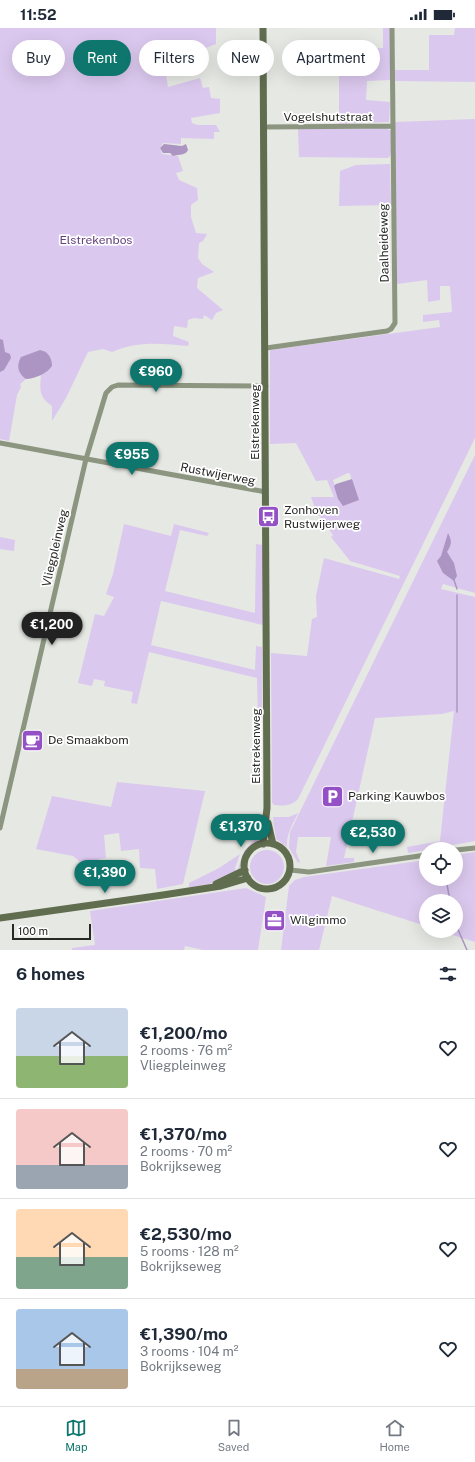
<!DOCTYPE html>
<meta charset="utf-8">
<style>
body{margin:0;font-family:"Public Sans",sans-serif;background:#f2f2f3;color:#1f2937;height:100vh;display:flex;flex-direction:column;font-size:15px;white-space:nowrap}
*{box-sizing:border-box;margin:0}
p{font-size:13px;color:#747a83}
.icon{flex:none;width:22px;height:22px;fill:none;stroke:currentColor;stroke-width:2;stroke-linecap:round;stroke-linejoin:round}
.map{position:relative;height:922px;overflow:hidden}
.panel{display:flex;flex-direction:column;background:#fff;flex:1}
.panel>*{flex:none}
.banner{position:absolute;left:12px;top:12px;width:451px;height:36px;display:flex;gap:8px}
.buttons{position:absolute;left:419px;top:814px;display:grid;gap:8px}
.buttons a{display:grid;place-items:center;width:44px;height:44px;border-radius:50%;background:#fff;box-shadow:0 4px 16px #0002;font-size:20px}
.scale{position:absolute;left:12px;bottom:10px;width:79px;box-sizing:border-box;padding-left:4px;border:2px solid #282927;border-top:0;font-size:11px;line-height:14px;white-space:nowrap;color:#282927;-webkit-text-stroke:3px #fff;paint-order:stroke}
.price{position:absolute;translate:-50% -34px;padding:0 9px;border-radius:14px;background:#0f766e;color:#fff;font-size:13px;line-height:26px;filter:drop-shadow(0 1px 2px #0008)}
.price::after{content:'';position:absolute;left:50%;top:24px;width:12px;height:9px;margin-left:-6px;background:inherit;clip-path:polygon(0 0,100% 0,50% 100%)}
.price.selected{background:#222;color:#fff}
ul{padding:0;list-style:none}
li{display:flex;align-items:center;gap:12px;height:100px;padding:0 16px}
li+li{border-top:1px solid #e0e1e3}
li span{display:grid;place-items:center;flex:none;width:112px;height:80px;border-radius:4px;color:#555}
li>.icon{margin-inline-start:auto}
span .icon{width:48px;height:48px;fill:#fffc;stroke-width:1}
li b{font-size:17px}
h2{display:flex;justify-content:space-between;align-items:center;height:48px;padding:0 16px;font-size:17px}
.tag{padding:0 14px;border-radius:18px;background:#fff;box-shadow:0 4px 16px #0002;font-size:14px;line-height:36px}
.tag.selected{background:#0f766e;color:#fff}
.status{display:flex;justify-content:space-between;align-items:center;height:28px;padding:0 20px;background:#fff;direction:ltr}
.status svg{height:11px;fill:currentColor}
.menu{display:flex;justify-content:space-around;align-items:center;height:56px;border-top:1px solid #e0e1e3;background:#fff;font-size:11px;color:#747a83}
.menu a{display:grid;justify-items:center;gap:2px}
.menu .selected{color:#0f766e}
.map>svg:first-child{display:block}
</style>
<div class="status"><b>11:52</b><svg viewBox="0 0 49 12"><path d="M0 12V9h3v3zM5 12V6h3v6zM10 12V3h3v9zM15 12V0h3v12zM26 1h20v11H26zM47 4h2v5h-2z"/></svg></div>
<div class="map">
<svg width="475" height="922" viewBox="0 0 475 922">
<rect width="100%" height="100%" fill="#e6e8e3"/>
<!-- green -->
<path fill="#dbc8ee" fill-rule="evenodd" d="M0,0h216v16l-45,17 3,11 -8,3 2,12 32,-9 3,10 6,-1 2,11 9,1v14l-29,5 1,5 6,2h18l4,7h-6v7l-33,-1v6l-18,-1 -3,5 2,6 16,2 5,15 -7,2 3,7 18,8 1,12 -7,5v12l5,16 11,1 -4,7 -4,2 -1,15 4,6 12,8 -16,6 -1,10 26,22 -7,3 -4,7 -8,-5 -1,4 -9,-1 -6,2 -1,8 -13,-2 -1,10 16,6 -1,4c-26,-3 -53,-5 -76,6l-9,-3 -15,3 -22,46 -14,23v-15c-14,-9 -12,-17 -11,-32l10,-6c1,-8 -1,-14 -9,-18l-21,7 2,20 3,2 -6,5 1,3 -4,8 -8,46 -9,-2z
M383,0h7v52l-23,1 -1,19 24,2 -1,20 -50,2v-75l44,-1z
M455,0h20v54l-80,-1v-11h34v-35h25z
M475,91v319l-177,361c-7,7 -14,7 -24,6l-2,-2 -1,-150 36,3 5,-37 5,-2 -1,-21 8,-38 75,21 1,-3 -50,-15 -19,-24 2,-2 -17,-24 -5,-14h23l-7,-17 -11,1 -20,-38 -26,1v-94l170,-23 -1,-7 -16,2v-7l29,-3 -2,-26h-10v14l-12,2 -1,-22 -30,4 -2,-162zM348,445l2,1 7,24 -16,4 -8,-22z
M386,100l5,3v22l-1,3 -2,2 -89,-1 -1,-28z
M390,136l1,41 -52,1 1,-35 16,-6z
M475,427v138l-32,-9 -2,5 34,8v244l-67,12 -1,-6 33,-6 14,-130 -12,3 -67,4 -31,140h10v4l-28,4 5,-29h-33l-2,15 4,10 -2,1 -9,-15 1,-16z
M124,496l47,12 3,-12 35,9 -2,3 -27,-6 -15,61 90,22 1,-69 7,1v80l-102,-24 -10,44 104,25 1,-24 6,1v73l-4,1 -1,-43 -108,-26 -12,52 -6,-1 2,-11 -29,-6 1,-5 -11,-2 -2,7 -14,-3 17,-69 9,2 10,-19 -8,-3 7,-20z
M0,509l15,3 -1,11 -14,-2z
M117,754l88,9 -22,93 -26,5 -2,-20 -15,-1 -1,-19 -18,2 -2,-18 -15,2 2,23 -7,1 1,7 -12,2 -15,-12 -37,-7 16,-53 59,11z
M298,785c-5,11 -12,21 -11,34l-11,-8 -3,-22h16z
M257,809h5c-2,8 -11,9 -16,16 -4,6 -3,13 -9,19l7,-21z
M250 839a17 17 0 1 1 34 0a17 17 0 1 1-34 0Z
M475,824v90l-35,-11h16v-30h-30v25l-94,-30 -13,54h-38l8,-64 6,-6 9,-3 122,-17v19h30v-24z
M240,826l-5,14 1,4 -26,12 -21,4v-5l30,-15z
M246,860l20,9 -8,53h-55l-18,-4 -1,4h-112v-2l23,-3 -5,-34z"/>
<!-- water -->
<path fill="#ad95c3" d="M164,116l18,2 4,-2 2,6c-3,6 -9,4 -15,6l-3,-3h-7l-3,-5z
M0,311l3,1 2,12 5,2 1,4 -7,12 -4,2z
M40,322c8,1 12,8 12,16 -4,7 -18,13 -26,13 -8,-6 -10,-13 -5,-22z
M352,451l7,21 -16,6 -5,-7 -4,-13 2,-2z
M448,505c4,8 4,11 -1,19l7,11 3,13 -3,5 -11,-8 -6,-12 4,-5z"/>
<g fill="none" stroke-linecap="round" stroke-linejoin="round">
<!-- stream -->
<path stroke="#ad95c3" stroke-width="1.5" d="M454,552l3,9
M457,684v-117
M446,851l4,22
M456,897l11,25"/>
<!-- street -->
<path stroke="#8b9580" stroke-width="5" d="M264,99l129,-1
M266,320l121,-17 4,-2 4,-6 -3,-295
M0,415l266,49
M0,800l86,-369 20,-66 6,-6 6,-2 148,1
M456,822l19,-2
M290,842l19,2 117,-17"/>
<!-- secondary -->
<path stroke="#606d4f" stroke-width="7" d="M268,795l5,21
M244 838a23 23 0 1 1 46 0a23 23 0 1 1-46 0Z
M263,816l4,-36 -4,-780
M216,856l29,-14
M0,890l163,-23 58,-9 27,-8"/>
</g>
<!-- icons -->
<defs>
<symbol id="bus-square" viewBox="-11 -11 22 22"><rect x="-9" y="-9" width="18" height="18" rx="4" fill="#9450c5" stroke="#fff"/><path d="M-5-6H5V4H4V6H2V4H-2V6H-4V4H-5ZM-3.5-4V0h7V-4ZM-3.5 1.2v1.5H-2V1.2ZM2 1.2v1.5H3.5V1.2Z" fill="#fff"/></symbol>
<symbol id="cafe-square" viewBox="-11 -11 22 22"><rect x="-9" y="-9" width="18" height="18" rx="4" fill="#9450c5" stroke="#fff"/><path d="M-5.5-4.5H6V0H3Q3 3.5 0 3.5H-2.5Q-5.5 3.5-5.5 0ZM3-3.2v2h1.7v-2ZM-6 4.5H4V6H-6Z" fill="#fff"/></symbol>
<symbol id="parking-square" viewBox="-11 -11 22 22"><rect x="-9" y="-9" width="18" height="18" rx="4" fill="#9450c5" stroke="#fff"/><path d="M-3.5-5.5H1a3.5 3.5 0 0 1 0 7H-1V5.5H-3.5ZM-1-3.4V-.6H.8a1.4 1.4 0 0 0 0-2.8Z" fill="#fff"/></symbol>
<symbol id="office-square" viewBox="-11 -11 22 22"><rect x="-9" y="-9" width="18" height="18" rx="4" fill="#9450c5" stroke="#fff"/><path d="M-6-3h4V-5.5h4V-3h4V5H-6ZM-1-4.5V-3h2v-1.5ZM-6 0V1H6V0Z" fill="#fff"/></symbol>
</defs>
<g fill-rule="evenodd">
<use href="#bus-square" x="256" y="476" width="25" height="25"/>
<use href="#cafe-square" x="20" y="700" width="25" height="25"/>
<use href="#parking-square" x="320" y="756" width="25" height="25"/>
<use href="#office-square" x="262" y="880" width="25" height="25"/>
</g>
<g text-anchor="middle" stroke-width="3.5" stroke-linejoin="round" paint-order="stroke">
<!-- street labels -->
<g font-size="12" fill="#282927" stroke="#fff">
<text x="328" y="93">Vogelshutstraat</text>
<text transform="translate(384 215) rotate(-91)" y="4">Daalheideweg</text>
<text transform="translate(255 394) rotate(-90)" y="4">Elstrekenweg</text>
<text transform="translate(218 446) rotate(11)" y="4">Rustwijerweg</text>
<text transform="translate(55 520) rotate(-77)" y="4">Vliegpleinweg</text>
<text transform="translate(256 718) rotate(-90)" y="4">Elstrekenweg</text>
</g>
<!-- park labels -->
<g font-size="12" fill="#64427e" stroke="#fff">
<text x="96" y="216">Elstrekenbos</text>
</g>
<!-- poi labels -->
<g font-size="12" fill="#282927" stroke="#fff" text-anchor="start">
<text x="284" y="486">Zonhoven<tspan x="284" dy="14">Rustwijerweg</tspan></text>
<text x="48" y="716">De Smaakbom</text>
<text x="348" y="772">Parking Kauwbos</text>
<text x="290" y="896">Wilgimmo</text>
</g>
</g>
</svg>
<div class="buttons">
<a><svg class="icon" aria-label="locate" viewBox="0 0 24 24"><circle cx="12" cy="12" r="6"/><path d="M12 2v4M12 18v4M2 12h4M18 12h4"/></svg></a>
<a><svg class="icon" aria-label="layers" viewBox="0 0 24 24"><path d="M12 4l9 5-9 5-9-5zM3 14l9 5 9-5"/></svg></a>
</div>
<div class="scale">100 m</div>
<b class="price" style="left:156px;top:365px">€960</b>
<b class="price" style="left:132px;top:448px">€955</b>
<b class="price selected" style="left:52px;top:618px">€1,200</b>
<b class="price" style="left:241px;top:820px">€1,370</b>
<b class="price" style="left:373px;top:826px">€2,530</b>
<b class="price" style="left:105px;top:866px">€1,390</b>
<div class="banner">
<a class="tag">Buy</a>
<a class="tag selected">Rent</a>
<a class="tag">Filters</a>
<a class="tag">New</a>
<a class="tag">Apartment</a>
</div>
</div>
<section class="panel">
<h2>6 homes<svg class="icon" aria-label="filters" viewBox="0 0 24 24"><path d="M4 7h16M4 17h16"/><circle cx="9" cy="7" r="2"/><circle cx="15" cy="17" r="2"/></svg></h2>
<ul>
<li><span style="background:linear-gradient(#c9d6e8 60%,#8fb573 0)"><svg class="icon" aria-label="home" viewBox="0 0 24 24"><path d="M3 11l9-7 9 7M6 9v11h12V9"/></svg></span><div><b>€1,200/mo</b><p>2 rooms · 76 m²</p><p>Vliegpleinweg</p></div><svg class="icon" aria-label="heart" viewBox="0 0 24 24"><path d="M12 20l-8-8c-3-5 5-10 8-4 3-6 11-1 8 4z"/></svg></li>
<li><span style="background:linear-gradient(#f6c9c9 70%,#9aa5b1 0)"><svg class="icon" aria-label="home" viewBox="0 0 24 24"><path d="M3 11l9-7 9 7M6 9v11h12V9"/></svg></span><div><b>€1,370/mo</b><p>2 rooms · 70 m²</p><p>Bokrijkseweg</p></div><svg class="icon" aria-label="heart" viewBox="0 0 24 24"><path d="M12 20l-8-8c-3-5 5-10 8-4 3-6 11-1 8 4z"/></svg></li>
<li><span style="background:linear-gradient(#ffd9b3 60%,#7fa58c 0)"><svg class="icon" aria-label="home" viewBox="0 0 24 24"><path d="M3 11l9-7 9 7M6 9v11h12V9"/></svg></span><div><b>€2,530/mo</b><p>5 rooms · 128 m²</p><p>Bokrijkseweg</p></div><svg class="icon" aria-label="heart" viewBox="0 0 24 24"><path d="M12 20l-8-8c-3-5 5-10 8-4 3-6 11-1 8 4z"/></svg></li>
<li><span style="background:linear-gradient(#a9c7e8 75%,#b9a48a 0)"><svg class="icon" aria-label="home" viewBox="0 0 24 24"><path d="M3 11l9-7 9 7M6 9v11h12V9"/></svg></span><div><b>€1,390/mo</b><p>3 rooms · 104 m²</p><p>Bokrijkseweg</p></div><svg class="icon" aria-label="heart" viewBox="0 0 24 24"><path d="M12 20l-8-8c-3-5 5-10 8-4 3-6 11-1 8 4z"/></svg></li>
</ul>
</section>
<nav class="menu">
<a class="selected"><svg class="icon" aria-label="map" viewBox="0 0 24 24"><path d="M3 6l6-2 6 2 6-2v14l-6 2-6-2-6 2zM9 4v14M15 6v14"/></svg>Map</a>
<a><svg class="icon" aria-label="saved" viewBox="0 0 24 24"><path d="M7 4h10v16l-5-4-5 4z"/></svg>Saved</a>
<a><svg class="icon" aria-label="home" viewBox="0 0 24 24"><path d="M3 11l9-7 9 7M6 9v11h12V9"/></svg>Home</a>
</nav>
